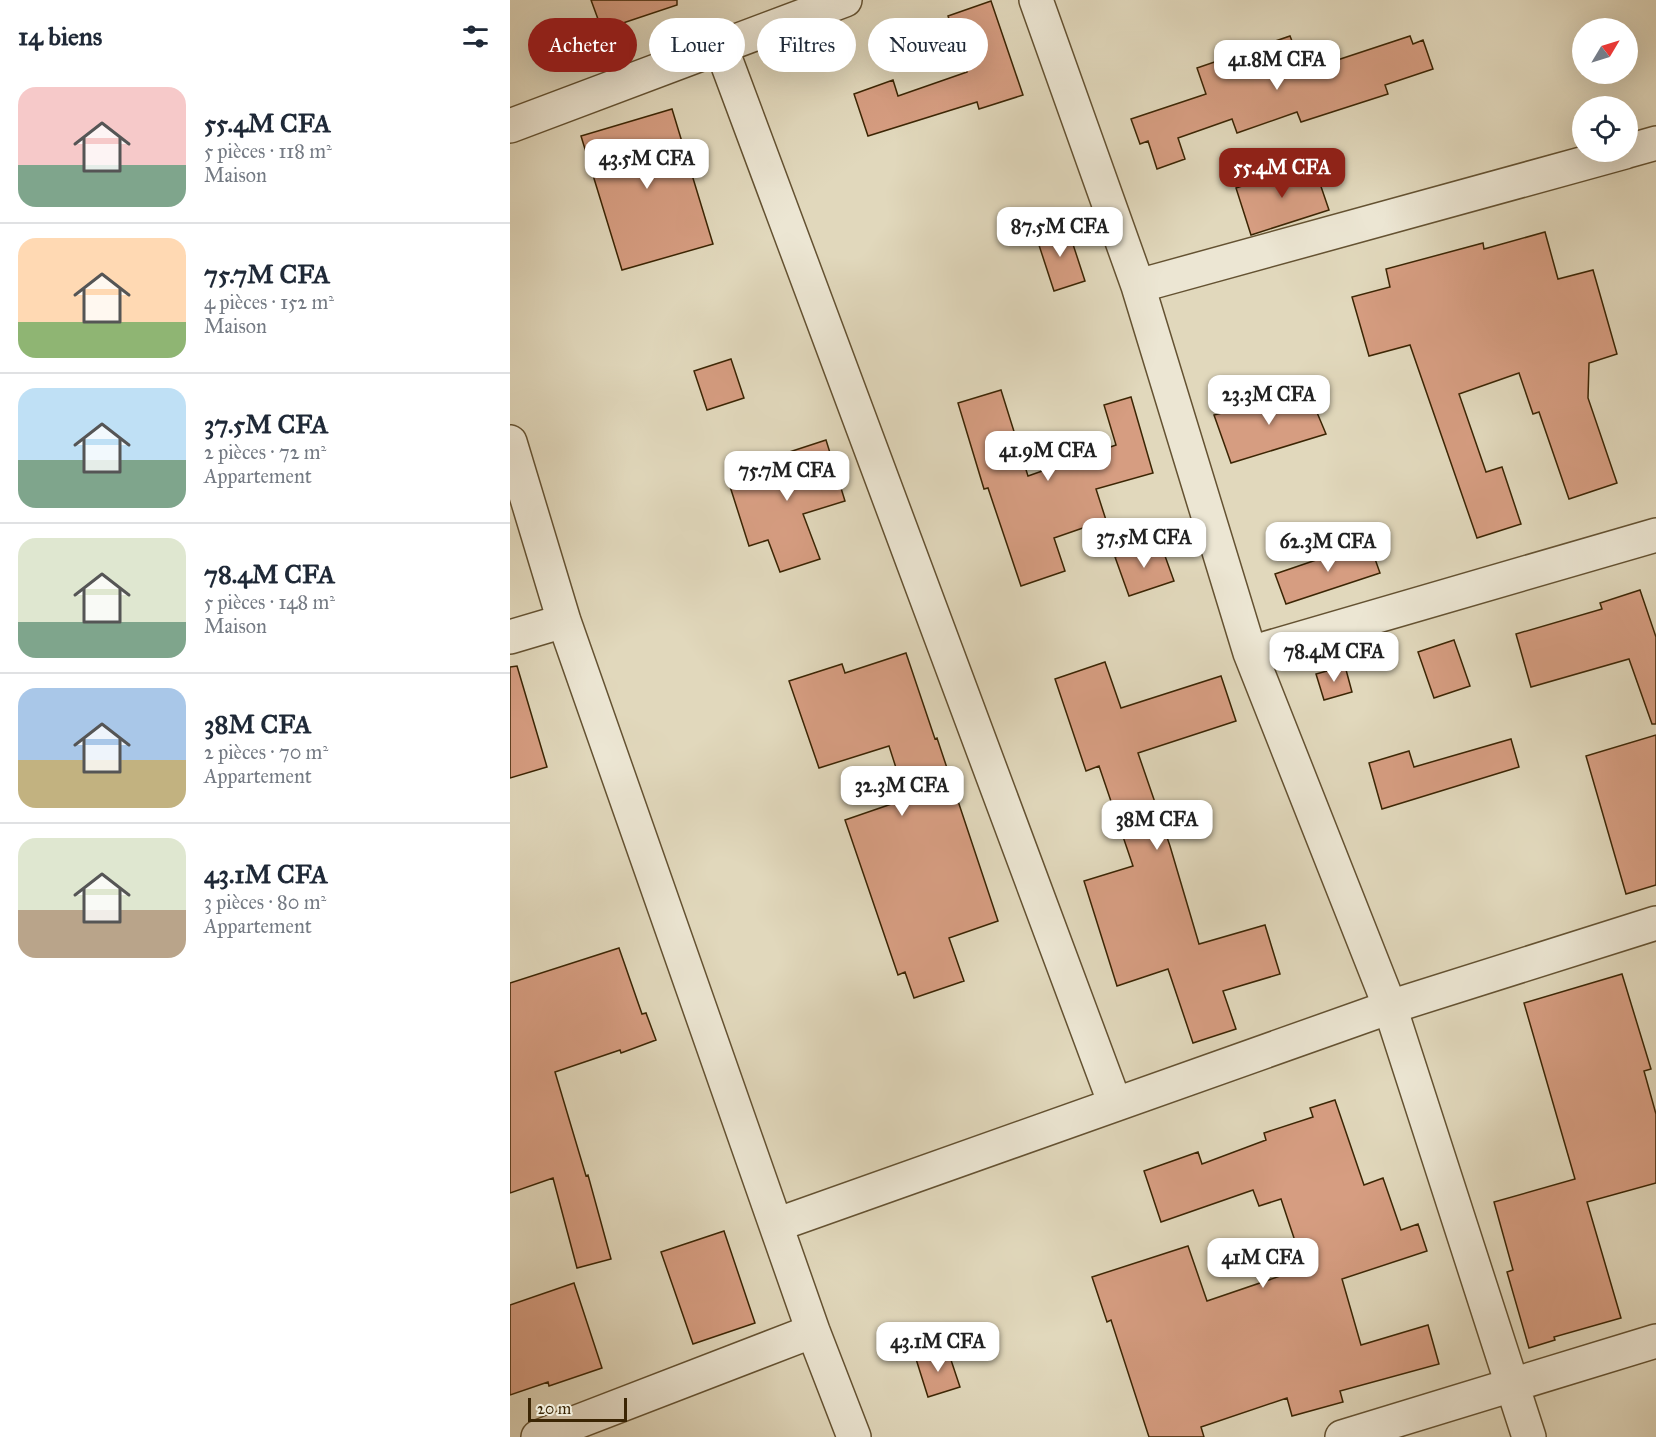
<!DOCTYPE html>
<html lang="fr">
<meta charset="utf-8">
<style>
body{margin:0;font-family:"IM FELL Great Primer",serif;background:#f2f2f3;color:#1f2937;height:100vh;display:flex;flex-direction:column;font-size:22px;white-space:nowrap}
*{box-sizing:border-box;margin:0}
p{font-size:20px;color:#747a83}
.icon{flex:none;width:33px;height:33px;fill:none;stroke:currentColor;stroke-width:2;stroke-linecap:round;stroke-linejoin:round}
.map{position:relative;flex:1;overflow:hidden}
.drawer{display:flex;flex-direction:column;background:#fff;width:510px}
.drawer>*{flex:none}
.hud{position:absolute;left:18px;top:18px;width:570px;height:54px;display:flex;gap:12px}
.needle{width:39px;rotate:52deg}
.buttons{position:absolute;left:1062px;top:18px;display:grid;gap:12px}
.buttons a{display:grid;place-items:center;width:66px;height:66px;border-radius:50%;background:#fff;box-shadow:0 6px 24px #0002;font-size:30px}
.scale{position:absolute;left:18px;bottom:15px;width:99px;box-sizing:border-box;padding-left:6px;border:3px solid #3b2504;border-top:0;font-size:16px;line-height:21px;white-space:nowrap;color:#3b2504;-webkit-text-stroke:4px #ece6d3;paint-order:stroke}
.price{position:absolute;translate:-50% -51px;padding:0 14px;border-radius:12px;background:#fff;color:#222;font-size:20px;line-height:39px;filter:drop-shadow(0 2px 3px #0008)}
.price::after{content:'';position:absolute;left:50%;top:36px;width:18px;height:14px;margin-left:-9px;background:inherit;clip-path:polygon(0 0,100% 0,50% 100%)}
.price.active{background:#8f2418;color:#fff}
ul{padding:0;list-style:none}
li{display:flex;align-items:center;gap:18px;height:150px;padding:0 18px}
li+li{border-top:2px solid #e0e1e3}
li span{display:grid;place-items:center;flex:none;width:168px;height:120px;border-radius:18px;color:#555}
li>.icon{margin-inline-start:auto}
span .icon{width:72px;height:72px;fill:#fffc;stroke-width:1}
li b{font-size:26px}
h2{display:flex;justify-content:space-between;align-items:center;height:72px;padding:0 18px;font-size:26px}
.tag{padding:0 21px;border-radius:27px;background:#fff;box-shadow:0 6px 24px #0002;font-size:21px;line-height:54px}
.tag.active{background:#8f2418;color:#fff}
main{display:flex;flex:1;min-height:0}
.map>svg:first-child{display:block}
</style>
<main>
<section class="drawer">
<h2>14 biens<svg class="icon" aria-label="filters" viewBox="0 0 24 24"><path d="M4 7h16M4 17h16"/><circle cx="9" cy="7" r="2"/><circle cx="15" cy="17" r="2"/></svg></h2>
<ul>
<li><span style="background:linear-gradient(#f6c9c9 65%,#7fa58c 0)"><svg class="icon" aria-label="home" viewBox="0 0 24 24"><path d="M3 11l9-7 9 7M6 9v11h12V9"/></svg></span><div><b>55.4M CFA</b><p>5 pièces · 118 m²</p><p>Maison</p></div></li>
<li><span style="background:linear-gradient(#ffd9b3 70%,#8fb573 0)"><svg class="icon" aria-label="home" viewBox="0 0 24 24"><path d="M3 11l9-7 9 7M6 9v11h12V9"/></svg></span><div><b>75.7M CFA</b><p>4 pièces · 152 m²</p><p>Maison</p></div></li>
<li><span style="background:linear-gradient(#bfe0f5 60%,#7fa58c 0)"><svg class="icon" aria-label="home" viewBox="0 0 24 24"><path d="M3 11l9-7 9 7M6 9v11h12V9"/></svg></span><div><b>37.5M CFA</b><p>2 pièces · 72 m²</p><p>Appartement</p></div></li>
<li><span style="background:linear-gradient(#dfe7d0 70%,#7fa58c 0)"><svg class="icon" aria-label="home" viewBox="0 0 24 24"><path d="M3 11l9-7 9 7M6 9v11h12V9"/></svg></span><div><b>78.4M CFA</b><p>5 pièces · 148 m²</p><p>Maison</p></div></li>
<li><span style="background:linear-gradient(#a9c7e8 60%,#c2b280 0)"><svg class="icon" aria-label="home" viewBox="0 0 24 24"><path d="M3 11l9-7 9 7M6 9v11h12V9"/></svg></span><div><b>38M CFA</b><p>2 pièces · 70 m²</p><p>Appartement</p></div></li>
<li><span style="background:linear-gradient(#dfe7d0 60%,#b9a48a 0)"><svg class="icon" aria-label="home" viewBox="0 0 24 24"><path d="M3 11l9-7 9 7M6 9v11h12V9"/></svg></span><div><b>43.1M CFA</b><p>3 pièces · 80 m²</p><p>Appartement</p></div></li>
</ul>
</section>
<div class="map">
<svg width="1146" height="1437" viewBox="0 0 1146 1437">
<rect width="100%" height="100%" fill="#e1d8bc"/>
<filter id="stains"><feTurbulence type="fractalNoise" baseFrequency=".00333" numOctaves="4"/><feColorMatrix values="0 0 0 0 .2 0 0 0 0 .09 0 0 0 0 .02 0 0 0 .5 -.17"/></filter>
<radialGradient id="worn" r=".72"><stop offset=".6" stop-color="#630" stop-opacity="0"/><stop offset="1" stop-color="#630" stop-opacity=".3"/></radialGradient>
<!-- building -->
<path fill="#d69d81" stroke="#3b2504" stroke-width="1.5" d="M81,0h86v5l-75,25z
M481,1l32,94 -44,14 -2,-7 -109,34 -14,-42 39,-14 5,16 69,-24 -19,-56z
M780,36l14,35 106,-35 3,8 10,-4 10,29 -48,16 3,9 -87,28 -4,-10 -60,21 -5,-14 -54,19 7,21 -28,10 -9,-28 -8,3 -9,-25 75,-25 -9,-26z
M162,109l41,135 -91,26 -41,-134z
M803,163l16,47 -78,25 -15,-47z
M557,226l18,55 -31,10 -18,-55z
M1035,232l13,47 35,-9 24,84 -28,9 -1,35 29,85 -48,16 -30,-87 -6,2 -14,-41 -60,21 27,78 16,-5 19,57 -44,14 -67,-193 -41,11 -17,-59 38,-10 -4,-18 97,-26 1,6z
M221,359l13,39 -37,12 -13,-39z
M491,390l27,86 88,-31 -12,-40 27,-8 22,76 -57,16 10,31 -52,18 11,33 -44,15 -33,-98 -4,1 -26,-86z
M798,391l18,43 -95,29 -17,-48z
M316,440l19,61 -42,13 17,45 -40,13 -12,-32 -19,6 -22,-69 51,-16 -1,-5z
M650,542l14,39 -45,15 -14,-39z
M859,542l11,31 -94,31 -11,-30z
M1130,590l16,47v87h-4l-23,-65 -98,28 -15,-53 86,-25 -2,-6z
M944,640l16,46 -36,12 -16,-46z
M396,653l29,86 2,-1 61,183 -49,17 15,43 -50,17 -9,-26 -7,3 -53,-155 61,-21 -17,-53 -70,22 -30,-87 53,-17 3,9z
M595,662l16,46 100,-32 15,45 -98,32 32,93 29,98 66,-19 15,49 -57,17 13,38 -43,14 -25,-74 -51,17 -33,-105 49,-15 -34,-100 -13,5 -31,-92z
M7,666l30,101 -37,11v-111z
M835,666l7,26 -28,8 -8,-26z
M1146,735v150l-30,9 -40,-138z
M1001,739l8,28 -137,42 -13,-46 40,-12 5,16z
M109,948l23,66 4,-1 10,27 -35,13 -1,-3 -65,22 31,104 2,-1 23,84 -34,9 -24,-90 -43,15v-210z
M1112,974l29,95 -7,2 12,43v69l-69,19 34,116 -67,19 1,3 -26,8 -22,-76 6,-2 -19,-68 81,-23 -51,-176z
M825,1100l29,85 19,-7 18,52 17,-6 9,27 -85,28 19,66 67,-20 11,39 -99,27 3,11 -51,14 -5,-18 -86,29 3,10h-55l-38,-117 -4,2 -15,-45 96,-31 19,55 97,-33 -23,-69 -22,7 -6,-16 -92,32 -17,-51 54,-19 4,12 64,-24 -2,-7 49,-16 -3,-9z
M214,1231l31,92 -62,21 -32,-92z
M64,1283l28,85 -53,18 -1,-4 -38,13v-90z
M437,1348l13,39 -32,10 -12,-38z"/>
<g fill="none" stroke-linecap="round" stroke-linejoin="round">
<defs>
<path id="minor" d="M526,0l102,286 112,367 140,354 139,430
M211,47l394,1057
M0,126l335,-126
M1118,151l28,-8
M628,286l487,-134
M0,442l54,179 249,710 41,106
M0,637l54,-16
M740,653l406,-118
M266,1225l614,-218 266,-84
M28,1437l275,-106
M832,1437l314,-96"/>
</defs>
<!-- minor casing -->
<use href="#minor" stroke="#645232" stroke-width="36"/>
<!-- minor -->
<use href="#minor" stroke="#ece6d3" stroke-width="33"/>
</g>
<rect width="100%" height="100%" filter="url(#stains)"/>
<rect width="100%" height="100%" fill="url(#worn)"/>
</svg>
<div class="buttons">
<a><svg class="needle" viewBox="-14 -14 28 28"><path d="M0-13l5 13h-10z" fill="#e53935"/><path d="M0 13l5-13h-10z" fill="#747a83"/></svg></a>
<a><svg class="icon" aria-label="locate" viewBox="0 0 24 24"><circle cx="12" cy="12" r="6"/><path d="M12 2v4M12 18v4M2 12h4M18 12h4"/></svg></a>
</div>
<div class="scale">20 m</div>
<b class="price" style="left:767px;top:91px">41.8M CFA</b>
<b class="price" style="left:137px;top:190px">43.5M CFA</b>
<b class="price active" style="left:772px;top:199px">55.4M CFA</b>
<b class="price" style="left:550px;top:258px">87.5M CFA</b>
<b class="price" style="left:759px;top:426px">23.3M CFA</b>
<b class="price" style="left:538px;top:482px">41.9M CFA</b>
<b class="price" style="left:277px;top:502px">75.7M CFA</b>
<b class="price" style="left:634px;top:569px">37.5M CFA</b>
<b class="price" style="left:818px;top:573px">62.3M CFA</b>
<b class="price" style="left:824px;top:683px">78.4M CFA</b>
<b class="price" style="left:392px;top:817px">32.3M CFA</b>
<b class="price" style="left:647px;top:851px">38M CFA</b>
<b class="price" style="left:753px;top:1289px">41M CFA</b>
<b class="price" style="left:428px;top:1373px">43.1M CFA</b>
<div class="hud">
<a class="tag active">Acheter</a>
<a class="tag">Louer</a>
<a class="tag">Filtres</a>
<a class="tag">Nouveau</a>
</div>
</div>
</main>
